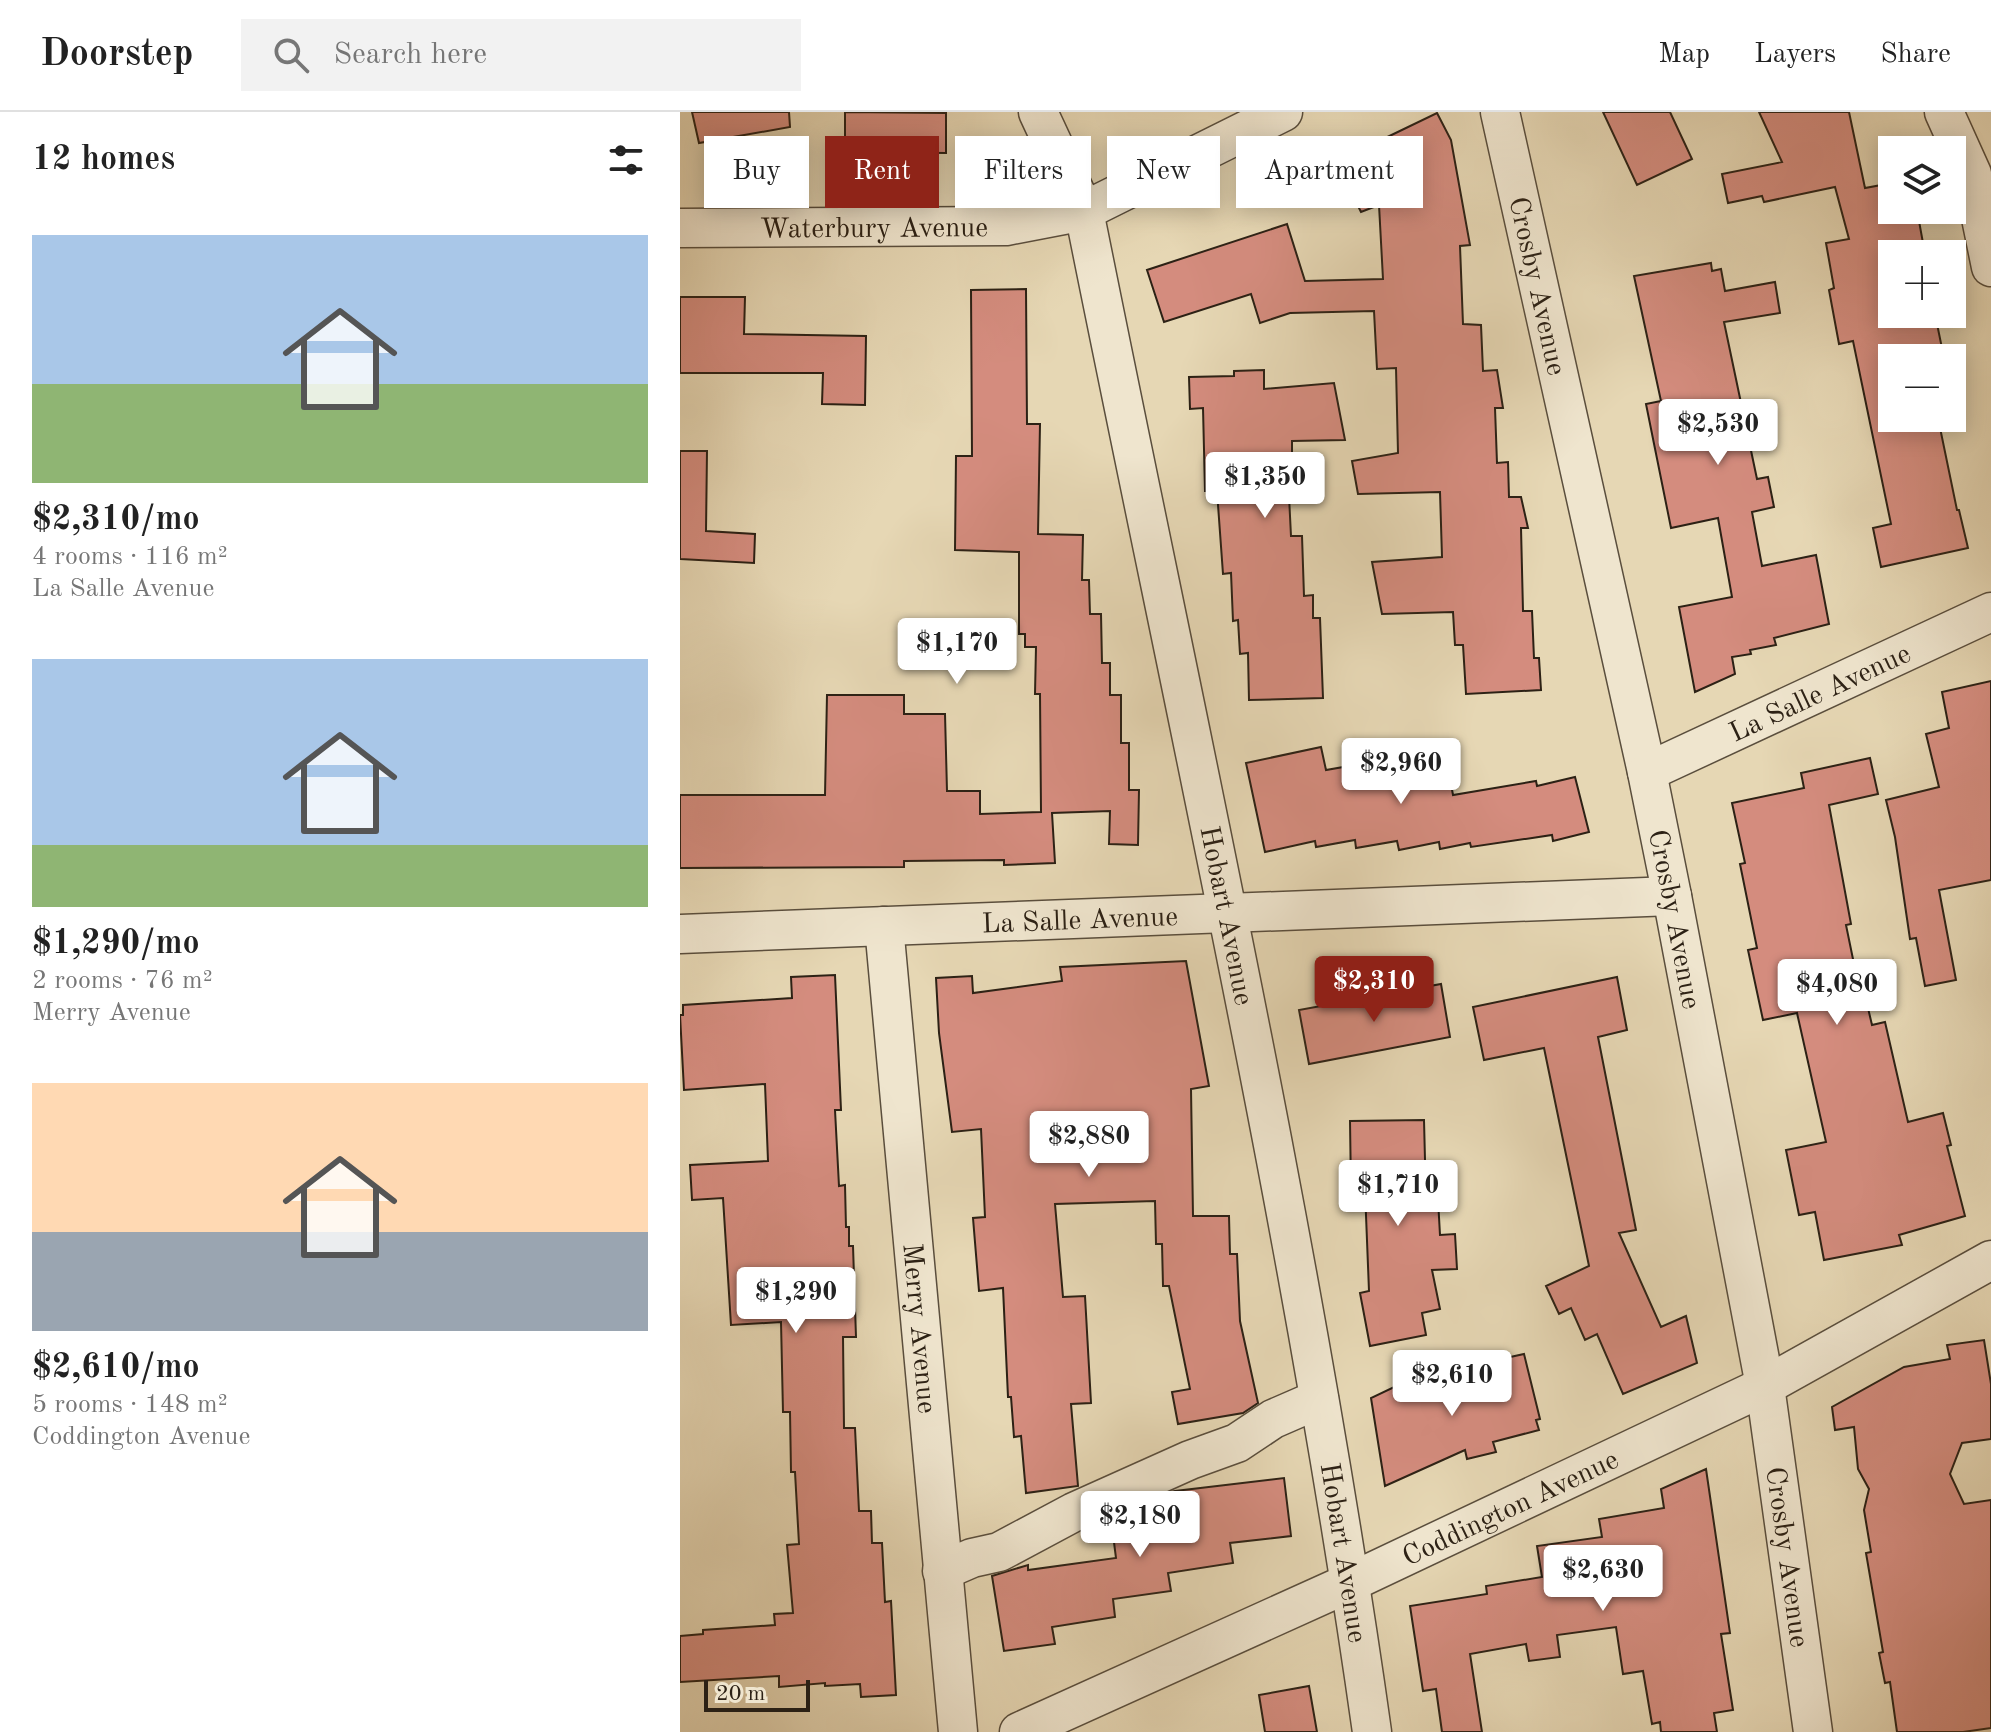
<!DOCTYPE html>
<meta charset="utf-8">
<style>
body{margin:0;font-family:"Old Standard TT",serif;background:#f2f2f2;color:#222;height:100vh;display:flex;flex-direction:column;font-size:30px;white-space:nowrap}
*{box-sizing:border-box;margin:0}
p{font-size:26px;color:#767676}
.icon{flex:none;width:44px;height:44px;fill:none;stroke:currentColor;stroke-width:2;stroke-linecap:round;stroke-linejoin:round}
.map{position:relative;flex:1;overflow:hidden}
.details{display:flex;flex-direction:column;background:#fff;width:680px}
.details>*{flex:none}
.hud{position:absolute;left:24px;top:24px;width:760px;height:72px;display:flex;gap:16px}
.controls{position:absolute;left:1198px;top:24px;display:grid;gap:16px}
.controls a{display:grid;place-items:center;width:88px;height:88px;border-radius:0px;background:#fff;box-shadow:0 4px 20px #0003;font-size:40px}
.scale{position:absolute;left:24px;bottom:20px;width:106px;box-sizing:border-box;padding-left:8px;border:4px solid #2c2115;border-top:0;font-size:22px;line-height:28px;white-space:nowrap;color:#2c2115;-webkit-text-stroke:6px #efe5ce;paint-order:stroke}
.price{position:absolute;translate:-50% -68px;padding:0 18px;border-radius:8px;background:#fff;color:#222;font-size:26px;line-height:52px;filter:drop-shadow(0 2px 4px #0008)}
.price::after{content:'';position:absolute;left:50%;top:48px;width:24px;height:18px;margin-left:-12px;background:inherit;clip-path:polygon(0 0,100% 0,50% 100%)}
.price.active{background:#8f2418;color:#fff}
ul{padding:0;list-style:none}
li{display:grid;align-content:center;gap:16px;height:424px;padding:0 32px}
li span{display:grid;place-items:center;height:248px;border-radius:0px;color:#555}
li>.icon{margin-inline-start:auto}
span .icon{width:144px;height:144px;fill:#fffc;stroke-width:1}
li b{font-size:34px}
h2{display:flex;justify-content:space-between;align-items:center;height:96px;padding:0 32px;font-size:34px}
.pill{padding:0 28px;border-radius:0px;background:#fff;box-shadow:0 4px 20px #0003;font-size:28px;line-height:72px}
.pill.active{background:#8f2418;color:#fff}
header{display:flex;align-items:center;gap:48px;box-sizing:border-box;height:112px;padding:0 40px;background:#fff;border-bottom:2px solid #e0e0e0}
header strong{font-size:38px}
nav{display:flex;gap:44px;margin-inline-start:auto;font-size:28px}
.search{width:560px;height:72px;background:#f2f2f2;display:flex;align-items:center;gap:20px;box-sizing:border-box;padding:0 28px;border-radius:0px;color:#767676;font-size:30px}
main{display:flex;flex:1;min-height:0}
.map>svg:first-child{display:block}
</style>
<header>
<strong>Doorstep</strong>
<div class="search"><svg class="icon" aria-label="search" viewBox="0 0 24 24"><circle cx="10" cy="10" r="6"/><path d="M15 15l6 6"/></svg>Search here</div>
<nav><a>Map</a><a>Layers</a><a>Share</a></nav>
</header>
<main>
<section class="details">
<h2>12 homes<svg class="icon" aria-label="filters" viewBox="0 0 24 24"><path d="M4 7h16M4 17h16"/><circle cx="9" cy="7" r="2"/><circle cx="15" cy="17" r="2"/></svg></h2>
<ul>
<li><span style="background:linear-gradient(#a9c7e8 60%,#8fb573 0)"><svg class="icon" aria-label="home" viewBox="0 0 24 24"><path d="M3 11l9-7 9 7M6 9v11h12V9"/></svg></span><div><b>$2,310/mo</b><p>4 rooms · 116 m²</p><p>La Salle Avenue</p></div></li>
<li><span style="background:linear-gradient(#a9c7e8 75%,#8fb573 0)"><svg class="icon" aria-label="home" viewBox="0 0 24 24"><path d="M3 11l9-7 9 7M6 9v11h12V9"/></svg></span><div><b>$1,290/mo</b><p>2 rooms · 76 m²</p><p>Merry Avenue</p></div></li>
<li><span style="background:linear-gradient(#ffd9b3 60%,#9aa5b1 0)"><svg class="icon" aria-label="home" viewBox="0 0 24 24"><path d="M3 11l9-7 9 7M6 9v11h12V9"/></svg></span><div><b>$2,610/mo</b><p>5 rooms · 148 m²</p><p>Coddington Avenue</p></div></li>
</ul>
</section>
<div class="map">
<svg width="1311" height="1620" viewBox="0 0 1311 1620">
<rect width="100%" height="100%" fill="#e6d7b4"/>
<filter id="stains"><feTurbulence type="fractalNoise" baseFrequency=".0025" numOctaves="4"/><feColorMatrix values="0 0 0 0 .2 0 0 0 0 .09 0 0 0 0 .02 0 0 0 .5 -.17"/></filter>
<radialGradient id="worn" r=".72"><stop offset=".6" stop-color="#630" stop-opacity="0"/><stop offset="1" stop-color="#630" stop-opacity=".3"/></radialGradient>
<!-- building -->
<path fill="#d48c7e" stroke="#2c2115" stroke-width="2" d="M12,0h97l1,15 -91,16z
M165,0l101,1v40l-101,-1z
M923,0h67l22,47 -55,26z
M1079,0h90l16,76 27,-5v27h25l8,44h-33v60h43l9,44h-52v60h46l19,92h2l9,38 -87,19 -8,-39 18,-4 -38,-183 -14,3 -10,-54 5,-2 -8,-45 23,-4 -14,-52 -71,15 -2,-6 -34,7 -6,-29 60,-12z
M757,1l14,27 19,105 -10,1 3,78 18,1 2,46 14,-1 6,38h-8l2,55 11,-1 1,35h12l7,31h-7l2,83h9l2,47h5l2,32 -75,4 -3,-49h-8l-2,-33 -71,2 -10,-52 70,-5 -2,-65 -82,2 -6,-33 46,-8 -2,-85 -19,1 -3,-58 -84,2 -30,10 -9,-29 -87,28 -17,-52 140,-46 18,57 78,-2 -4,-74 -18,7 -8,-16 -13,6 -15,-31 54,-26 -2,-3z
M1031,151l1,8 9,-2 4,22 50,-9 5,31 -56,9 33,157 11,-2 6,30 -22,5 10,54 54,-11 13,69 -55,14 2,7 -26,5 1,4 -19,3 3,17 -40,18 -16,-85 53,-10 -14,-79 -47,10 -25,-124 15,-3 -27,-125z
M346,177l1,135h13l-2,110 45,1 -1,45h7l1,34h11l1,49h8v32h11v48h8v47h10l-1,55 -29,-1 1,-33 -58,2 3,50 -51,2v-5l-100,1v6l-224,1v-73h145l2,-100h77v19h41l2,77h33v23l61,-2 -1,-118h-5l1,-47h-11v-13h-6v-82l-64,-2 1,-94h16l-1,-166z
M0,185h65l-1,37 122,2 -1,69 -43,-1 1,-31h-143z
M584,258v19l70,-6 11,57 -53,1v35h-4l3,60h11l2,60 9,-1v23h7l3,80 -74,2 -1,-47 -8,1 -2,-34 -5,1 -2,-48 -8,1 -6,-83h-12l-2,-83 -13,1 -1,-32 45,-1v-5z
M0,339h27l-1,80 49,3 -1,29 -74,-4z
M1311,569v199l-52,10 17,90 -31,6 -9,-48 -6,1 -15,-102 -9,-37 53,-13 -13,-53 23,-6 -7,-36z
M641,635l5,23 40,-7 2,6 38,-8 2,8 39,-7 6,33 83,-14 1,5 38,-9 14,55 -36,9 -1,-6 -81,12 -1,-4 -30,6 -1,-7 -40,8 -2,-9 -41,7 -1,-8 -39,7 -1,-6 -50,11 -19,-89z
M1190,646l8,36 -49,11 22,119 -5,1 8,39 10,45 4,-1 4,17 13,-3 23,100 35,-9 8,32 -4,1 18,70 -66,19 3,10 -78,15 -9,-48 -16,3 -13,-65 40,-8 -29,-129 -34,7 -15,-70 9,-2 -17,-84 5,-1 -13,-60 72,-15 -3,-15z
M506,849l23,125 -18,3 2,127h36l1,38h7l3,67 18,82 -15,10 -65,11 -6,-32 18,-3 -21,-103h-6l-1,-42h-6l-1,-43 -100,3 8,93 22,-1 6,107 -20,1 7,82 -52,7 -5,-57 -7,1 -3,-40h-3l-5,-109 -24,3 -6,-73 12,-1 -4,-88 -29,3 -13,-99 -3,-55 36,-2 1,17 89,-12 -2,-14z
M155,863l6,135h-6l4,76 6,-1 1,42h3v19h4l3,91h-13l1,91h11l4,83h12l1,32h10l3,59 6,-1 5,94 -35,2 -1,-13 -35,2v-3l-46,4v-11l-99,6v-46l23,-2v-4l72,-5 -1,-11 19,-1 -6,-68 12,-1 -4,-72h-4l-1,-60h-7l-2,-90 -50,3 -8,-127 -31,2 -2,-35 78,-4 -3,-77 -81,6 -4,-75h3v-10l109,-7 -1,-21z
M937,865l10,53 -29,7 38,193 -17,3 42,94 25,-11 11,47 -74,31 -26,-60 -12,6 -14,-32 -12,6 -13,-28 43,-20 -45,-218 -60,12 -11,-53z
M761,872l9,53 -141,27 -10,-54z
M744,1008l2,80 12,-1 2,36 15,-1 2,35 -25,1 8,39 -18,4 4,22 -56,11 -10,-53 9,-2 -4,-101h-14l-1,-69z
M1304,1228l7,44v55l-29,4 -12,31 14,30 27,-4v228l-28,4h-66l-7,-50 -5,1 -6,-30 4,-1 -17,-99 5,-1 -7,-42 5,-21 -11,-20 -4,-42 -19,3 -3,-23 72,-40 46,-8 -3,-14z
M844,1242l16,65 -4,1 3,10 -46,12 3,10 -29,7 -2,-9 -80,36 -14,-88 61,-29 4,19 60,-11 -4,-16z
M1026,1357l24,164 -9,1 12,76 -19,3 3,19h-56l-1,-10 -8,2 -9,-53 -20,3 -7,-47 -59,8 3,22 -31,4 -3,-17 -56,10 12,78h-40l-6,-43 -13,2 -13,-85 77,-12 -1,-8 56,-9 -5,-31 65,-9 -3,-18 65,-11 -3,-19z
M604,1366l7,58 -61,7 3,20 -65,10 3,18 -58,8 2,18 -63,10 3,17 -51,7 -12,-75 36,-11v5l88,-12 -5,-39 63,-8 -3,-19 4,-1z
M629,1574l8,46h-52l-6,-37z"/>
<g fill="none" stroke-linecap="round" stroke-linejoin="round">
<defs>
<g id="minor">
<path id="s1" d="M358,0l46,99c101,506 216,1010 288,1521"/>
<path id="s2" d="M820,0l147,660 25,124 93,490 48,346"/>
<path d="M1264,0l28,62 19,93"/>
<path id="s3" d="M0,116l326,-2 78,-15 199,-99"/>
<path id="s4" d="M967,660l344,-160"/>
<path id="s5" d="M204,814l74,806"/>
<path id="s6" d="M0,822l992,-38"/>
<path d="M262,1459l30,-13 27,-6 75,-40 116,-52 47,-17 36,-24 46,-20"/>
<path id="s7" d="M339,1620l332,-150 414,-196 226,-126"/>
</g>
</defs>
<!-- minor casing -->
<use href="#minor" stroke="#5a4e3d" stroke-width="41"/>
<!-- minor -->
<use href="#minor" stroke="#efe5ce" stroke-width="38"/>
</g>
<g text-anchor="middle" stroke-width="6" stroke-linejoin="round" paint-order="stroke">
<!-- street labels -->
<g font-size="28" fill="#2c2115" stroke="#efe5ce">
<text dy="10" stroke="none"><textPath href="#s3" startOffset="194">Waterbury Avenue</textPath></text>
<text dy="10" stroke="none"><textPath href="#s2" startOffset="178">Crosby Avenue</textPath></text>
<text dy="10" stroke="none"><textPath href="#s4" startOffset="190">La Salle Avenue</textPath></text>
<text dy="10" stroke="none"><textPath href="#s1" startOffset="828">Hobart Avenue</textPath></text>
<text dy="10" stroke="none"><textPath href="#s6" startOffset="400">La Salle Avenue</textPath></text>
<text dy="10" stroke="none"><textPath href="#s2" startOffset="826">Crosby Avenue</textPath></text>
<text dy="10" stroke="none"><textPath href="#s5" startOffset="404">Merry Avenue</textPath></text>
<text dy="10" stroke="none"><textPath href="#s7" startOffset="540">Coddington Avenue</textPath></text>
<text dy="10" stroke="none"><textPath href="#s1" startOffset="1476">Hobart Avenue</textPath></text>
<text dy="10" stroke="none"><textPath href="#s2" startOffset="1474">Crosby Avenue</textPath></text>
</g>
</g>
<rect width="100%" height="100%" filter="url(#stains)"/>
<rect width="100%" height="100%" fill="url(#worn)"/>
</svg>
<div class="controls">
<a><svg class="icon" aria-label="layers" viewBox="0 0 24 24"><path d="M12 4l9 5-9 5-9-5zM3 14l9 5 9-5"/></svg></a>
<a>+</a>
<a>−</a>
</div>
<div class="scale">20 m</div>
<b class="price" style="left:1038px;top:355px">$2,530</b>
<b class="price" style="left:585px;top:408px">$1,350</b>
<b class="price" style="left:277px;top:574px">$1,170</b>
<b class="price" style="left:721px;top:694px">$2,960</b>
<b class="price active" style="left:694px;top:912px">$2,310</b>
<b class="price" style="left:1157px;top:915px">$4,080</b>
<b class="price" style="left:409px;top:1067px">$2,880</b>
<b class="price" style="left:718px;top:1116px">$1,710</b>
<b class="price" style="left:116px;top:1223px">$1,290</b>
<b class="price" style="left:772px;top:1306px">$2,610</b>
<b class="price" style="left:460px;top:1447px">$2,180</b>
<b class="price" style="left:923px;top:1501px">$2,630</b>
<div class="hud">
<a class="pill">Buy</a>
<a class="pill active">Rent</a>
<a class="pill">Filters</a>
<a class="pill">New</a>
<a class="pill">Apartment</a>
</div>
</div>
</main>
